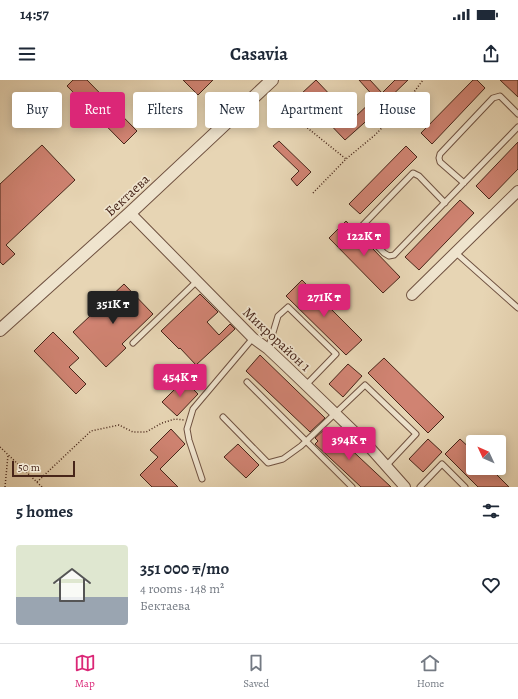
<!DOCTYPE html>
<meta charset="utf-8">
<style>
body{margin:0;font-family:Alegreya,serif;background:#f6f6f7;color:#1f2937;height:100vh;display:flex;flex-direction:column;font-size:15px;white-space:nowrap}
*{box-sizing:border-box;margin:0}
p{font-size:13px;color:#747a83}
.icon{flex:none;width:22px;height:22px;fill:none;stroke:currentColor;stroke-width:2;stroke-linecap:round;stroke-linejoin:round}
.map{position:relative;height:407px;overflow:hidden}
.details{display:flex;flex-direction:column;background:#fff;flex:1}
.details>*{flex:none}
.banner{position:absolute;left:12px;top:12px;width:494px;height:36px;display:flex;gap:8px}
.needle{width:26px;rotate:314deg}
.fabs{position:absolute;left:466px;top:355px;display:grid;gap:8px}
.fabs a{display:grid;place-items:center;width:40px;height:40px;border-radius:4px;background:#fff;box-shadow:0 2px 10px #0003;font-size:20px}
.scale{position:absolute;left:12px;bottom:10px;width:63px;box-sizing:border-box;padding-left:4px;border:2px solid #472519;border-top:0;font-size:11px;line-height:14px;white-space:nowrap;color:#472519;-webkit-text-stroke:3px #efe4ce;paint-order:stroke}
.price{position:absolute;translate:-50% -34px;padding:0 9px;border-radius:4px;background:#db2777;color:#fff;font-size:13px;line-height:26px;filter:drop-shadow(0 1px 2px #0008)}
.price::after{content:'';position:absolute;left:50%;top:24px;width:12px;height:9px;margin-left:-6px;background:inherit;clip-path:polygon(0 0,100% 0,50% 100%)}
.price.on{background:#222;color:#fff}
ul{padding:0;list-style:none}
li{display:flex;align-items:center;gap:12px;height:100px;padding:0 16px}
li+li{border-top:1px solid #e0e1e3}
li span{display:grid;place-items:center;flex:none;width:112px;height:80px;border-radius:4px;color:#555}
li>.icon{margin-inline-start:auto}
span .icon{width:48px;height:48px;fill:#fffc;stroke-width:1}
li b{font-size:17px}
h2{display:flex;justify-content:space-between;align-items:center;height:48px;padding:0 16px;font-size:17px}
.chip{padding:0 14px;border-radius:4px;background:#fff;box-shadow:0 2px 10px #0003;font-size:14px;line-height:36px}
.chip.on{background:#db2777;color:#fff}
.status{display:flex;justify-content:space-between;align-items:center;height:28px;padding:0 20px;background:#fff;direction:ltr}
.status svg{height:11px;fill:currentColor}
header{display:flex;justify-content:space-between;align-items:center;height:52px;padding:0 16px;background:#fff;font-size:18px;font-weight:700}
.tab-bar{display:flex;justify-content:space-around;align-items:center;height:56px;border-top:1px solid #e0e1e3;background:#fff;font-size:11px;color:#747a83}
.tab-bar a{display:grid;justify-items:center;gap:2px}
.tab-bar .on{color:#db2777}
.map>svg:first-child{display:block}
</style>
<div class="status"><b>14:57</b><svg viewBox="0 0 49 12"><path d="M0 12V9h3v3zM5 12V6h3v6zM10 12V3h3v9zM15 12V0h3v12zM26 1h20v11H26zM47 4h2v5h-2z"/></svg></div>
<header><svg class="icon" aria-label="menu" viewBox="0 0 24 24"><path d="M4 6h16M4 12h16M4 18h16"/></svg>Casavia<svg class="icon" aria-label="share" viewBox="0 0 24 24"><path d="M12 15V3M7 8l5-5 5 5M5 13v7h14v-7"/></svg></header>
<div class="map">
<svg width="518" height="407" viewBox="0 0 518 407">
<rect width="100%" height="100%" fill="#e7d5b4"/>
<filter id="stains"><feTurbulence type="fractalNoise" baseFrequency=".005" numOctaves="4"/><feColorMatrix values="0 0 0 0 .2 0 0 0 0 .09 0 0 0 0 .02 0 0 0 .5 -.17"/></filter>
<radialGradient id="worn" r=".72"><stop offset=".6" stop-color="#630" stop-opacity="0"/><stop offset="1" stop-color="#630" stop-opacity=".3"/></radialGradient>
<!-- building -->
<path fill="#d08372" stroke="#472519" d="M73,0h14l50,51 -13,13 -57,-58z
M183,0h30l-15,15z
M316,0l37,39 22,-21 -16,-18h11l12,13 13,-13h13l-27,26 1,1 -37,33 -44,-46z
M473,0h4l8,8 -53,56 -11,-11z
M500,0h18v17z
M279,61l32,31 -14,14 -6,-7 8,-8 -26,-25z
M518,62v27l-29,30 -13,-13z
M42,65l33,35 -69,65 9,9 -12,11 -3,-3v-78z
M406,66l11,11 -57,57 -11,-10z
M460,120l14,13 -55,57 -14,-13z
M346,141l54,56 -17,16 -54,-55z
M302,200l60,60 -16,15 -60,-59z
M124,204l29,30 -31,30 4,4 -20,19 -33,-35z
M200,214l18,18 -11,10 12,13 11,-11 5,5 -39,36 -16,-17 -1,1 -18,-18z
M53,252l26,26 -10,9 17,17 -10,10 -42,-43z
M260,275l65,63 -15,14 -64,-61z
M384,278l60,59 -16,16 -60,-60z
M348,284l14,12 -19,21 -14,-13z
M184,300l14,14 -21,22 -15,-14z
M327,347l64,60h-30l-46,-43 3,-3 -3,-3z
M171,349l14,15 -25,25 18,18h-26l-12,-12 18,-18 -8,-7z
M428,359l14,13 -19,20 -14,-13z
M460,359l13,12v17h17l19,19h-31l-33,-33z
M238,364l21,21 -13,13 -22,-21z"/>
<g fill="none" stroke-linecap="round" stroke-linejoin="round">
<defs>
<path id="service" d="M464,103l-24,-21 -1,-4 1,-4 53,-56 7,-2 18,18
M445,123l-26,-27 -6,-3 -52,54v2l23,24 5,3 5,-1 124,-128
M455,172l63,56
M133,263l64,-62
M268,269l10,-33 10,-9 48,47 -30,31
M247,302l105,105
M223,337l45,46 15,-4 18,-13 64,-61 51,49 -30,32
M202,399l-13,-39 -2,-11 6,-20 60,-71
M420,407l22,-23 23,23"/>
<path id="minor" d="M130,133l123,125 15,11 18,17 78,75 41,46
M412,215l106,-104"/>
<path id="tertiary" d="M0,250l130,-117 142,-133"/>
</defs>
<!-- service casing -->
<use href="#service" stroke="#6f5140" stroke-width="7"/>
<!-- minor casing -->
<use href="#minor" stroke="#6f5140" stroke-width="12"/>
<!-- tertiary casing -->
<use href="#tertiary" stroke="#6f5140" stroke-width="14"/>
<!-- path -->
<path stroke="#472519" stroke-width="1.5" stroke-dasharray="1 2" stroke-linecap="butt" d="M268,16l14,15 18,11 46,37
M313,113l33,-34 29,-24 30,-31 18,-24
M0,367l42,40
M37,402l54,-51 28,-6 14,7h13l16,-9 13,-4 9,1
M5,407l3,-32"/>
<!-- service -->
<use href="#service" stroke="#efe4ce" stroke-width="5"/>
<!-- minor -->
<use href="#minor" stroke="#efe4ce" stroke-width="10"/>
<!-- tertiary -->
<use href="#tertiary" stroke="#efe4ce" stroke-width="12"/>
</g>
<g text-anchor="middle" stroke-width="3.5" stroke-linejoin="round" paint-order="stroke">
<!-- street labels -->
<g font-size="14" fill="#472519" stroke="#efe4ce">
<text transform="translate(127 115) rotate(-43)" y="5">Бектаева</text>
<text transform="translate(277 259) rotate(43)" y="5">Микрорайон 1</text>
</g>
</g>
<rect width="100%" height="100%" filter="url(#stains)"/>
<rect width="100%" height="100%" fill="url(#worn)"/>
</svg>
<div class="fabs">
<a><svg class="needle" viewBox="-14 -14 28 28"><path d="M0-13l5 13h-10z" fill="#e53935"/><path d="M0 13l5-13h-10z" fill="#747a83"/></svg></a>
</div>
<div class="scale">50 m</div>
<b class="price" style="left:364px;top:177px">122K ₸</b>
<b class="price" style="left:324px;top:238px">271K ₸</b>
<b class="price on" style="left:113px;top:245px">351K ₸</b>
<b class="price" style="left:180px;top:318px">454K ₸</b>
<b class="price" style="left:349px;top:381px">394K ₸</b>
<div class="banner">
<a class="chip">Buy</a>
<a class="chip on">Rent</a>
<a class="chip">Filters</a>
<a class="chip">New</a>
<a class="chip">Apartment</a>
<a class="chip">House</a>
</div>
</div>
<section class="details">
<h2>5 homes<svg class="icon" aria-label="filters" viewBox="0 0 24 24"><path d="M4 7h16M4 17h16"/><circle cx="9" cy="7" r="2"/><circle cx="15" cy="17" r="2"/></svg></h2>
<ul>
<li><span style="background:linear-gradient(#dfe7d0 65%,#9aa5b1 0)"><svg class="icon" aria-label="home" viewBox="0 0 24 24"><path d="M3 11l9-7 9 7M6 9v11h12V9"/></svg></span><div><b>351 000 ₸/mo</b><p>4 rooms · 148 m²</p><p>Бектаева</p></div><svg class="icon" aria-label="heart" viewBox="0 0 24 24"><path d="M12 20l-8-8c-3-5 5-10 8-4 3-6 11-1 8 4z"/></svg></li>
</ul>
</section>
<nav class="tab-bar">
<a class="on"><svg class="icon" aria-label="map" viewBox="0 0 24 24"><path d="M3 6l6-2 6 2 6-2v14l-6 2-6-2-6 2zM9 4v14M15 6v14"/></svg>Map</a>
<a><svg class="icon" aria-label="saved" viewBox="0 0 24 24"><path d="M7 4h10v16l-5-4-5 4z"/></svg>Saved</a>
<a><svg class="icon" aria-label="home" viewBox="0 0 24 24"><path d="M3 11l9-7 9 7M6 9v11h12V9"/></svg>Home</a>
</nav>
